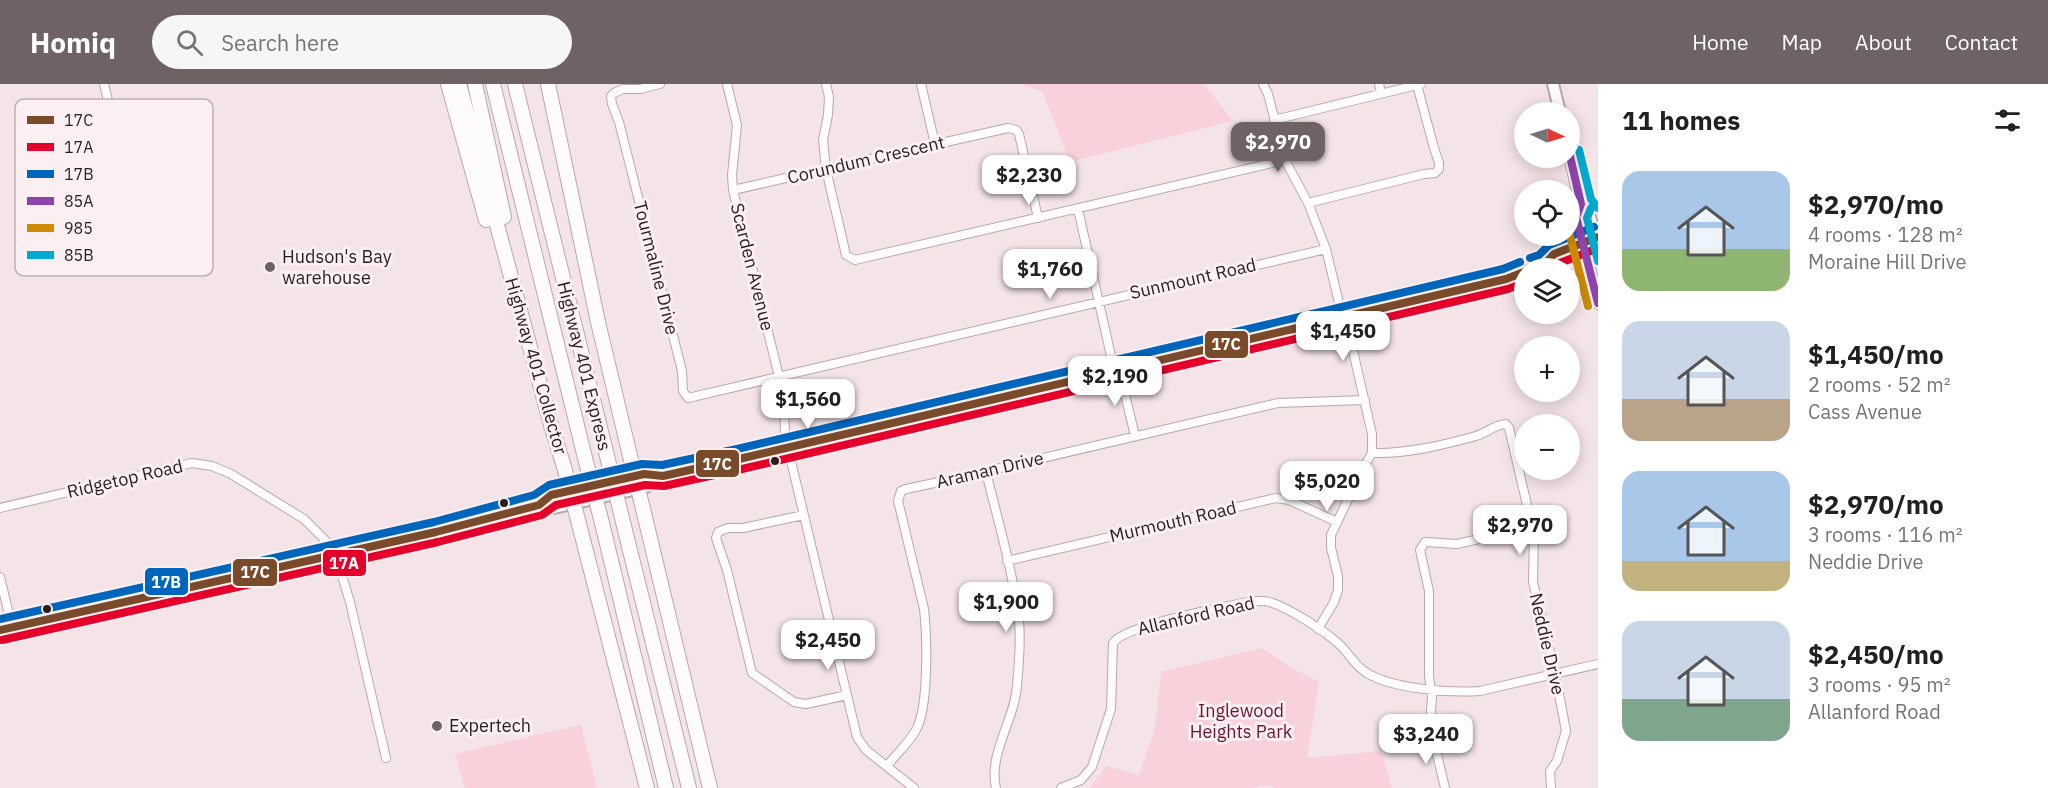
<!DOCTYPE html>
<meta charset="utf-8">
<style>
body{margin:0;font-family:"IBM Plex Sans",sans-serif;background:#f6f6f6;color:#202124;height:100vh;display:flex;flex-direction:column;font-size:22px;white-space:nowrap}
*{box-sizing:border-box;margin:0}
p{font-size:20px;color:#757577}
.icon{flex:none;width:33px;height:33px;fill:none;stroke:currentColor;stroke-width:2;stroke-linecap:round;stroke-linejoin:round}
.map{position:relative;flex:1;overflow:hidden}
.details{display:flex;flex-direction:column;background:#fff;width:450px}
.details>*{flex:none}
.needle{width:39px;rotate:94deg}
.controls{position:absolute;left:1514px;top:18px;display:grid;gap:12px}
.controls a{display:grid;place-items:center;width:66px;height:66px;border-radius:50%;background:#fff;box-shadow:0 3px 15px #0003;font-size:30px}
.price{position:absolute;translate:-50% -51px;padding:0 14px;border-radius:12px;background:#fff;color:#222;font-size:20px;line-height:39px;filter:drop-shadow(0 2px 3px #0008)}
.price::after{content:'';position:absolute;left:50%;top:36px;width:18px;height:14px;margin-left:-9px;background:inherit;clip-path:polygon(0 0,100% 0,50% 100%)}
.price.active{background:#6f6265;color:#fff}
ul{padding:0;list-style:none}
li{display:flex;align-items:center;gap:18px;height:150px;padding:0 24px}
li span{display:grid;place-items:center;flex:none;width:168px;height:120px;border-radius:18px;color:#555}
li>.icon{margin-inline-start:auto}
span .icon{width:72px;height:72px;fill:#fffc;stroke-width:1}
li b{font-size:26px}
h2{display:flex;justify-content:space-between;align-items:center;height:72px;padding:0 24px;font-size:26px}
header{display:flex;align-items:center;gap:36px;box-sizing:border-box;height:84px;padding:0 30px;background:#6f6265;color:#fff}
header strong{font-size:28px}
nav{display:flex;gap:33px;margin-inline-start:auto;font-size:21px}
.search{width:420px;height:54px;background:#f6f6f6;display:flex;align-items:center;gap:15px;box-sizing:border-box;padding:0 21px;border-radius:33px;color:#757577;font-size:22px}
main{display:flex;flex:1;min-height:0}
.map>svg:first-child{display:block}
</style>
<header>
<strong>Homiq</strong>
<div class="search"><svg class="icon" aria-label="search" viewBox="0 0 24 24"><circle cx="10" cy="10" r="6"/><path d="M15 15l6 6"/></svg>Search here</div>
<nav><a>Home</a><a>Map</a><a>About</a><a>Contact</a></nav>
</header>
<main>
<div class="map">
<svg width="1598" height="704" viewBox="0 0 1598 704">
<rect width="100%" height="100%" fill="#f4e3e7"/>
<!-- green -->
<path fill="#f8d1da" d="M1021,0h183l29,37 -163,41 -28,-71z
M1262,564l26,18 31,16 -12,76 74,-7 11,37h-118l-2,-3 -22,3h-161l18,-22 32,9 16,-47 6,-56z
M581,641l16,63h-132l-10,-34z"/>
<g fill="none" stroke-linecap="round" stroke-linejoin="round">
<defs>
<path id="minor" d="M104,0l14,58
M660,0l-20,5h-17l-9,4 -3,3 1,8 7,18 63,249 1,20 5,7 638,-149
M727,0l10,41 -5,50 1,15 51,207 1,39 72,301 9,13 48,38
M826,0l3,13 -1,18 -5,25 3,29 20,86 9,5 430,-100
M921,0l14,60
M1263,0l5,10 17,66 23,43 18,46 14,58 8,22 24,105v19l-10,17 -31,65v13l7,28v14l-4,12 -16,27
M1379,0l2,9
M1274,36l147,-36
M733,106l275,-62 8,2 3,4 19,84
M1308,119l116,-29 11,-1 4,-4v-6l-5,-15 -17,-63
M1078,125l33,147 11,26 13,54
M1372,369c35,1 71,-8 104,-17 11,-3 19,-12 30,-12l3,4 25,107 -1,47 22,91 11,58 -9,30 -7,10 1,16
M986,388c12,49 27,99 33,149 2,21 0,43 -2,64 -2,35 -29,68 -21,103
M0,424l192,-45 20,3 19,8 73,45 22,22 12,22 12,39 36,156
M804,431l-61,13h-15l-10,4 -2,6 11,32 25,103 42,29 12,2 41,-9
M1007,477l269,-63 13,2 48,22
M0,493l12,50
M887,682c9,-12 22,-23 29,-36 13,-23 11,-94 8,-121l-24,-100 -2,-8 3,-10 5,-2 47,-10 325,-76 87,-3
M1061,704l20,-8 11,-13 19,-58 2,-66c12,-18 109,-35 134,-41 8,-1 15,-2 23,0 19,6 57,30 71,44 9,9 15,21 26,27 26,16 82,20 113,18l118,-27
M1445,704l-15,-63 2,-28 -3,-21v-85l-9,-41 5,-8 32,2 75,-17"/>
<path id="secondary" d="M1553,0l7,28
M1569,68l12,52 8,9 9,33
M1581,120l-5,13 22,86
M1545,180l15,3 38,-15
M1534,184l11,-4 9,-10 35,-13
M539,421l15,3 92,-21 17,-11
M436,448l103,-27 12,-10 93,-21 19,2c102,-22 203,-47 305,-71 180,-41 359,-82 538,-126l18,-7
M0,546l297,-68"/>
<path id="motorway" d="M448,0l38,136
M459,0l92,341 14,45
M475,0l29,133
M493,0l94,382
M515,0l93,376
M548,0l50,238 32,134
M643,425l67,279
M621,430l68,274
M601,435l65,269
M579,440l68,264"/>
</defs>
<!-- minor casing -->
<use href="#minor" stroke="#b6a9ac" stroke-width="10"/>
<!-- secondary casing -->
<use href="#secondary" stroke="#b6a9ac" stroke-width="14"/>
<!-- motorway casing -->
<use href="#motorway" stroke="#b6a9ac" stroke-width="16"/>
<!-- minor -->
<use href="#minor" stroke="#fdfbfb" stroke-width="8"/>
<!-- secondary -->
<use href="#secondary" stroke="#fdfbfb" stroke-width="10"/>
<!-- motorway -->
<use href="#motorway" stroke="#fdfbfb" stroke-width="14"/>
<defs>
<path id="secondary-bridge" d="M297,478l139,-30"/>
<path id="motorway-bridge" d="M630,372l13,53
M608,376l13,54
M587,382l14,53
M565,386l14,54"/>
</defs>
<!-- secondary-bridge casing -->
<use href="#secondary-bridge" stroke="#b6a9ac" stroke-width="14" stroke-linecap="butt"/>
<!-- motorway-bridge casing -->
<use href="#motorway-bridge" stroke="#b6a9ac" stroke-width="16" stroke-linecap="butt"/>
<!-- secondary-bridge -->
<use href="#secondary-bridge" stroke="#fdfbfb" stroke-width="10"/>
<!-- motorway-bridge -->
<use href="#motorway-bridge" stroke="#fdfbfb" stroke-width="14"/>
<defs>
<path id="bus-1" d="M1534,184l11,-4 9,-10 44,-17
M0,546l436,-98 103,-27 12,-10 93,-21 19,2 76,-17 767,-180 18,-7"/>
<path id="bus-2" d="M1555,184l5,-5 38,-15
M2,556l436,-98 104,-27 14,-10 89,-20 19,1 78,-17 766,-180 16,-6"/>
<path id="bus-3" d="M1530,174l9,-3 10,-10 45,-18
M0,535l434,-97 100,-27 15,-10 93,-21 20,1 75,-16 766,-180 17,-7"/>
<path id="bus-4" d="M1569,68l12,52 -5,13 22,86"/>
<path id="bus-5" d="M1569,148l19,74"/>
<path id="bus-6" d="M1579,66l12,49 7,9
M1591,124l-4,10 11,43"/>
</defs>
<!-- bus-1 casing -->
<use href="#bus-1" stroke="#fceff1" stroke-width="12"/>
<!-- bus-2 casing -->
<use href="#bus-2" stroke="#fceff1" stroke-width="12"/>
<!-- bus-3 casing -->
<use href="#bus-3" stroke="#fceff1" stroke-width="12"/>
<!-- bus-4 casing -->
<use href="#bus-4" stroke="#fceff1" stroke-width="12"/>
<!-- bus-5 casing -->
<use href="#bus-5" stroke="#fceff1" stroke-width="12"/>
<!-- bus-6 casing -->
<use href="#bus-6" stroke="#fceff1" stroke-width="12"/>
<!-- bus-1 -->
<use href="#bus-1" stroke="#7a4b2a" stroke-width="8"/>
<!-- bus-2 -->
<use href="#bus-2" stroke="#e4002b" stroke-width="8"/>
<!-- bus-3 -->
<use href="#bus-3" stroke="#0065bd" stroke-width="8"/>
<!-- bus-4 -->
<use href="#bus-4" stroke="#8e44ad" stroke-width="8"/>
<!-- bus-5 -->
<use href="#bus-5" stroke="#ce8b06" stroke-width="8"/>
<!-- bus-6 -->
<use href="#bus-6" stroke="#00a9ce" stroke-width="8"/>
</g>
<!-- markers -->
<g fill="#6f6265" stroke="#fceff1" stroke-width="2">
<circle cx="270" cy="183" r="6"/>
<circle cx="437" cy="642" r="6"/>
</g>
<g fill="#281d1f" stroke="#fceff1" stroke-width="2">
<circle cx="775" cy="377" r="5"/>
<circle cx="504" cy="419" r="5"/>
<circle cx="47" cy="525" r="5"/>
</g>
<g text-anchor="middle" stroke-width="6" stroke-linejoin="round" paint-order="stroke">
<!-- street labels -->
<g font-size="18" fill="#281d1f" stroke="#fceff1">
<text transform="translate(866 76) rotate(-13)" y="6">Corundum Crescent</text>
<text transform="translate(752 183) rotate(76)" y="6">Scarden Avenue</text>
<text transform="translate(656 184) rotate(76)" y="6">Tourmaline Drive</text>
<text transform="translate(1193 195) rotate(-13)" y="6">Sunmount Road</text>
<text transform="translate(536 282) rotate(74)" y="6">Highway 401 Collector</text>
<text transform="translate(584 282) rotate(76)" y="6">Highway 401 Express</text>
<text transform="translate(990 386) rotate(-13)" y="6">Araman Drive</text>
<text transform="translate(125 395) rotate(-13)" y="6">Ridgetop Road</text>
<text transform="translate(1173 438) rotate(-13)" y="6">Murmouth Road</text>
<text transform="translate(1196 532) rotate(-13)" y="6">Allanford Road</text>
<text transform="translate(1547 560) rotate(77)" y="6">Neddie Drive</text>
</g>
<!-- poi labels -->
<g font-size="18" fill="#281d1f" stroke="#fceff1" text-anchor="start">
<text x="282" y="179">Hudson's Bay<tspan x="282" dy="21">warehouse</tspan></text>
<text x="449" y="648">Expertech</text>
</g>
<!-- park labels -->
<g font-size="18" fill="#691635" stroke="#fceff1">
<text x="1241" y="633">Inglewood<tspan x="1241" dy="21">Heights Park</tspan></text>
</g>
</g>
<!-- legend -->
<rect x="15" y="15" width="198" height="177" rx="9" fill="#fceff1" stroke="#bcb0b2" stroke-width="1.5"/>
<rect x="27" y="32" width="27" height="8" fill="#7a4b2a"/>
<rect x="27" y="59" width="27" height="8" fill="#e4002b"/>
<rect x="27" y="86" width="27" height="8" fill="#0065bd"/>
<rect x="27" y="113" width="27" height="8" fill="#8e44ad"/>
<rect x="27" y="140" width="27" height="8" fill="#ce8b06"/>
<rect x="27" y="167" width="27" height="8" fill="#00a9ce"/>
<g font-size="16" fill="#281d1f">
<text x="64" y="42">17C</text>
<text x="64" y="69">17A</text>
<text x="64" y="96">17B</text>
<text x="64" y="123">85A</text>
<text x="64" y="150">985</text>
<text x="64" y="177">85B</text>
</g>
<g stroke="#fceff1" stroke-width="2">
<rect x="1204" y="246" width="45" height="29" rx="6" fill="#7a4b2a"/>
<rect x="695" y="365" width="45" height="29" rx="6" fill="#7a4b2a"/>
<rect x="322" y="465" width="45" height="28" rx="6" fill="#e4002b"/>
<rect x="232" y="474" width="46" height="29" rx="6" fill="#7a4b2a"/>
<rect x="144" y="483" width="45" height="29" rx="6" fill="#0065bd"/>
</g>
<g font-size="16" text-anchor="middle" font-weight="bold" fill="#fff">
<text x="1226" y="266">17C</text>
<text x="717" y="386">17C</text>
<text x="344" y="485">17A</text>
<text x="255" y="494">17C</text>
<text x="166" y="504">17B</text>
</g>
</svg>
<div class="controls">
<a><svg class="needle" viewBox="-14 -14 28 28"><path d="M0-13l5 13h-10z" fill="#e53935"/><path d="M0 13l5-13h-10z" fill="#757577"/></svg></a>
<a><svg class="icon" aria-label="locate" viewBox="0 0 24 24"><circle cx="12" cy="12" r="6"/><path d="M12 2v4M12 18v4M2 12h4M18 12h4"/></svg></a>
<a><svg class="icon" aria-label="layers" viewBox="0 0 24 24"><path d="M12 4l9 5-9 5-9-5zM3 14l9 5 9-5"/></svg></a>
<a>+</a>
<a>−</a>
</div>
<b class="price active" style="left:1278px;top:89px">$2,970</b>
<b class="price" style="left:1029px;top:122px">$2,230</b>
<b class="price" style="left:1050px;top:216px">$1,760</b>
<b class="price" style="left:1343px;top:278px">$1,450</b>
<b class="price" style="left:1115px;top:323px">$2,190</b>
<b class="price" style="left:808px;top:346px">$1,560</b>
<b class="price" style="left:1327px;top:428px">$5,020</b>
<b class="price" style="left:1520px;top:472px">$2,970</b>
<b class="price" style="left:1006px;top:549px">$1,900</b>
<b class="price" style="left:828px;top:587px">$2,450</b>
<b class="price" style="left:1426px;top:681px">$3,240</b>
</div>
<section class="details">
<h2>11 homes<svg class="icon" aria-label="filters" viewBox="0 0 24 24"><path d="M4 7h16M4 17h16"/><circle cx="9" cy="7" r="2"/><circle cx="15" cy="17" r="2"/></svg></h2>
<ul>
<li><span style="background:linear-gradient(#a9c7e8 65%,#8fb573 0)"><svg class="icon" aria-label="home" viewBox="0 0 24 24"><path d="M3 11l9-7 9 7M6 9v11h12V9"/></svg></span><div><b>$2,970/mo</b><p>4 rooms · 128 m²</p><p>Moraine Hill Drive</p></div></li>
<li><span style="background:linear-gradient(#c9d6e8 65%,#b9a48a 0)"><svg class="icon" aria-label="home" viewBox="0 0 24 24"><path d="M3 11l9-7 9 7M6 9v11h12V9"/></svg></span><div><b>$1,450/mo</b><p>2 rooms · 52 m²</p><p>Cass Avenue</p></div></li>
<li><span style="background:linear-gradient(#a9c7e8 75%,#c2b280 0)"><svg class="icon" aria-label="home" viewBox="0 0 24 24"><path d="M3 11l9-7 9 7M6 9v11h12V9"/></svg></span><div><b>$2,970/mo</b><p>3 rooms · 116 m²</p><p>Neddie Drive</p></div></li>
<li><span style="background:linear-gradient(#c9d6e8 65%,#7fa58c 0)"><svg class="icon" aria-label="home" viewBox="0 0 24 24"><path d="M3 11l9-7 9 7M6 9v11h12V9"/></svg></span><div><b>$2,450/mo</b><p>3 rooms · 95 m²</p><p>Allanford Road</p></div></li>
</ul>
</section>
</main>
